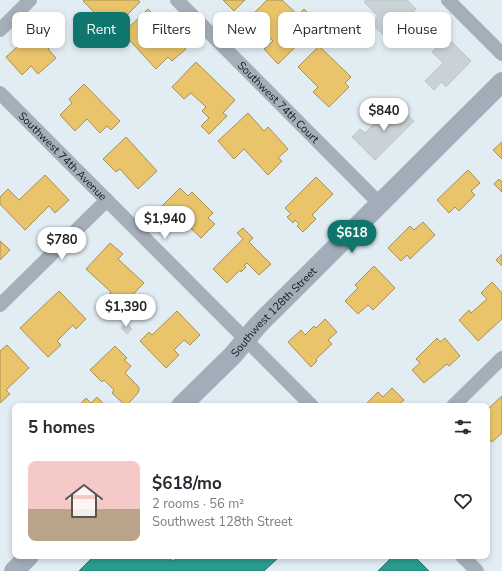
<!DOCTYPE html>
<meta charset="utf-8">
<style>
body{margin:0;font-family:"Nunito Sans",sans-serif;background:#f2f2f3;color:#2b2b33;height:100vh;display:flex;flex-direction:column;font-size:15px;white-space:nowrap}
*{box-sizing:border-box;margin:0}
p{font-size:13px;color:#7c7c81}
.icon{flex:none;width:22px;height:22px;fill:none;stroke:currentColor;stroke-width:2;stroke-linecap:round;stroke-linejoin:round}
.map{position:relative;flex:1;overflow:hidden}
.panel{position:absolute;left:12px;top:403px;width:478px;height:156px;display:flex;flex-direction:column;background:#fff;border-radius:8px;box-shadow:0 2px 6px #0003}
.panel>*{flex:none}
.top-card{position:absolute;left:12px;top:12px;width:478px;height:36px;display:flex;gap:8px}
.price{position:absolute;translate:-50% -34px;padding:0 9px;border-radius:14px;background:#fff;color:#222;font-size:13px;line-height:26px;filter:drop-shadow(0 1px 2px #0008)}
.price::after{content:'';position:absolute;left:50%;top:24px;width:12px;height:9px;margin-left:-6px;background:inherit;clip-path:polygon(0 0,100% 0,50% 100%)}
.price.active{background:#0f766e;color:#fff}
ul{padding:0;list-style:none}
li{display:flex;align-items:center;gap:12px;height:100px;padding:0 16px}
li span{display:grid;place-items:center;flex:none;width:112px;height:80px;border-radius:8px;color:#555}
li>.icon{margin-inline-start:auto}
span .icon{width:48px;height:48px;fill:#fffc;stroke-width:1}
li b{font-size:17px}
h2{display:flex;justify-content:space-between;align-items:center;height:48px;padding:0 16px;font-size:17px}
.tag{padding:0 14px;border-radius:8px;background:#fff;box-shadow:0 2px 6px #0003;font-size:14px;line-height:36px}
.tag.active{background:#0f766e;color:#fff}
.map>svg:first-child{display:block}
</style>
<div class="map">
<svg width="502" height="571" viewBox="0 0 502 571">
<rect width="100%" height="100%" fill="#e1ecf3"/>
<!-- homes -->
<path fill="#e9c46a" stroke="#a89052" d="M84,0h54l2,2 -23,23 -10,-10 -5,5 -19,-19z
M223,0h22l-11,11z
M267,0h15l16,15 6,-6 15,15 -41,40 -14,-15 9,-8 -23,-24z
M148,9l38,40 -14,12 -4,-4 -12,12 -33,-36z
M48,19l15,17 -15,13 8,9 -18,16 -7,-8 -9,9 -16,-18z
M319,46l32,31 -6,6 4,4 -20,20 -16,-15 5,-5 -20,-20z
M196,62l39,38 -12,13 4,3 -18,18 -8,-8 8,-8 -7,-7 4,-4 -15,-14 -7,6 -12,-12z
M84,84l36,37 -9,9 -4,-4 -7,7 -13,-14 -12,12 -15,-16 12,-12 -3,-4z
M248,113l16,18 4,-4 20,22 -10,9 4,3 -14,14 -24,-26 -10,10 -16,-18z
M126,137l31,34 -19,18 -18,-20 -4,3 -13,-13z
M502,142v17l-9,-9z
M468,170l12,13 -9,8 4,4 -16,16 -4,-4 -6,6 -12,-13z
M45,175l24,25 -14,13 -6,-7 -24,24 -25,-26v-7l8,-8 11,11z
M316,177l17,17 -21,21 4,4 -13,13 -6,-6 2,-2 -4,-4 -2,3 -6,-6 4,-3 -6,-6z
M499,179l3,3v10l-8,-8z
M180,188l8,8 4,-4 21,21 -5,5 7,6 -14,14 -20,-19 -8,8 -16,-16z
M423,222l12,13 -25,24 -3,-4 -6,6 -13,-13 22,-22 4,4z
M243,228l10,10 -4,4 22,22 -12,11 -12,-12 -3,2 2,2 -5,5 -1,-2 -13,13 -14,-14 30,-30 -6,-6z
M0,241l10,9 -10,10z
M110,243l13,11 -5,5 26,24 -25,26 -13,-12 5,-5 -25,-23z
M502,254v12l-6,-6z
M374,266l21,22 -22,22 -5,-5 -10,9 -13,-13 13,-13 -3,-3z
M492,282l10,11v26l-24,22 -19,-21 10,-10 2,3 16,-14 -6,-6z
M59,291l27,28 -10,10 -3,-4 -16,16 4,4 -13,12 -28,-29z
M177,311l23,24 -10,10 -6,-5 -10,10 5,5 -13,13 -26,-27 9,-9 3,3z
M325,319l12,13 -9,8 4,4 -16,15 1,2 -6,6 -23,-25 13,-12 4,5 9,-9 2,2z
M437,338l3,4 5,-4 15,18 -11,10 -2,-2 -23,19 -12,-13 8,-7 -4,-4z
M7,345l22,23 -23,22 4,4 -10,9v-52z
M115,346l12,12 -3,2 7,6 -6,7 9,9h-1l4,3 2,3v3l-2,3 -11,12 -14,-13 2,-3 -10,-10 -2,2 -12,-12z
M392,388l12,12 -7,6h-33l14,-14 5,5z
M502,396v37l-10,9 -5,-4v-28z
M97,397l9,9h-28l8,-8 5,5z"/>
<!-- schools -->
<path fill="#2a9d8f" stroke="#22756c" d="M94,556h75l4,5 6,-5h97l2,2 -14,13h-185z
M393,556h21l15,15h-51z"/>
<!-- building -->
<path fill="#c9d3d7" stroke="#bcc6ca" d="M366,0h41l9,9 -9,9 9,9 -20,20 -25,-24 7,-7 -14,-14z
M447,37l24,24 -25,26 -5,-5 -7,8 -9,-9 18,-18 -11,-11z
M396,103l18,18 -39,39 -23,-23 8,-8 5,4z
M126,323l6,6 -5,5 -6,-6z"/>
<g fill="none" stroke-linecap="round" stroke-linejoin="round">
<!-- street -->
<g stroke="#a5afba" stroke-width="14">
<path id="s1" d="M177,0l203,204"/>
<path d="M448,0l54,54"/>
<path d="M0,30l30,-30"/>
<path id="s2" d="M0,93l312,313"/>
<path d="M0,305l107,-105"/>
<path d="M453,406l49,-48"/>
<path d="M462,556l15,15"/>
</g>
<!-- secondary -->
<g stroke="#a3adba" stroke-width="20">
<path id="s3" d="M181,406l52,-51 25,-30 244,-243"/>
<path d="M14,571l15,-15"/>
</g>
</g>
<g text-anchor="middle" stroke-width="4" stroke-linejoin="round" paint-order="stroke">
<!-- street labels -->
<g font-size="11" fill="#10171b" stroke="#d9eefb">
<text dy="4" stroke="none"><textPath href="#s1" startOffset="144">Southwest 74th Court</textPath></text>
<text dy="4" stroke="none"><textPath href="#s2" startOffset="89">Southwest 74th Avenue</textPath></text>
<text dy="4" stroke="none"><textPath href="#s3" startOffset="132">Southwest 128th Street</textPath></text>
</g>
</g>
</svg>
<b class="price" style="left:384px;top:132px">$840</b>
<b class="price" style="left:165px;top:240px">$1,940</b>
<b class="price active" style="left:352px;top:254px">$618</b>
<b class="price" style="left:62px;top:261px">$780</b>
<b class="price" style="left:126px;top:328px">$1,390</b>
<div class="top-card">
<a class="tag">Buy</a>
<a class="tag active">Rent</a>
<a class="tag">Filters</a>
<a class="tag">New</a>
<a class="tag">Apartment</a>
<a class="tag">House</a>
</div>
<section class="panel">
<h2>5 homes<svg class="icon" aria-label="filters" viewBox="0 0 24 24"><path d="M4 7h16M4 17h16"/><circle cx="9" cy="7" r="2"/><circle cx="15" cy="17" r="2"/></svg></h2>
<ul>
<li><span style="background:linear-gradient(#f6c9c9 60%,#b9a48a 0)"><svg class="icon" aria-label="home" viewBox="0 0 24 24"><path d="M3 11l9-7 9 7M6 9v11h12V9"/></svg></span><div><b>$618/mo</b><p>2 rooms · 56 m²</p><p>Southwest 128th Street</p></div><svg class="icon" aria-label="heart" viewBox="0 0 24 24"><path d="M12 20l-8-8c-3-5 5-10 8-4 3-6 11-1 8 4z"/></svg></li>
</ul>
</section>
</div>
